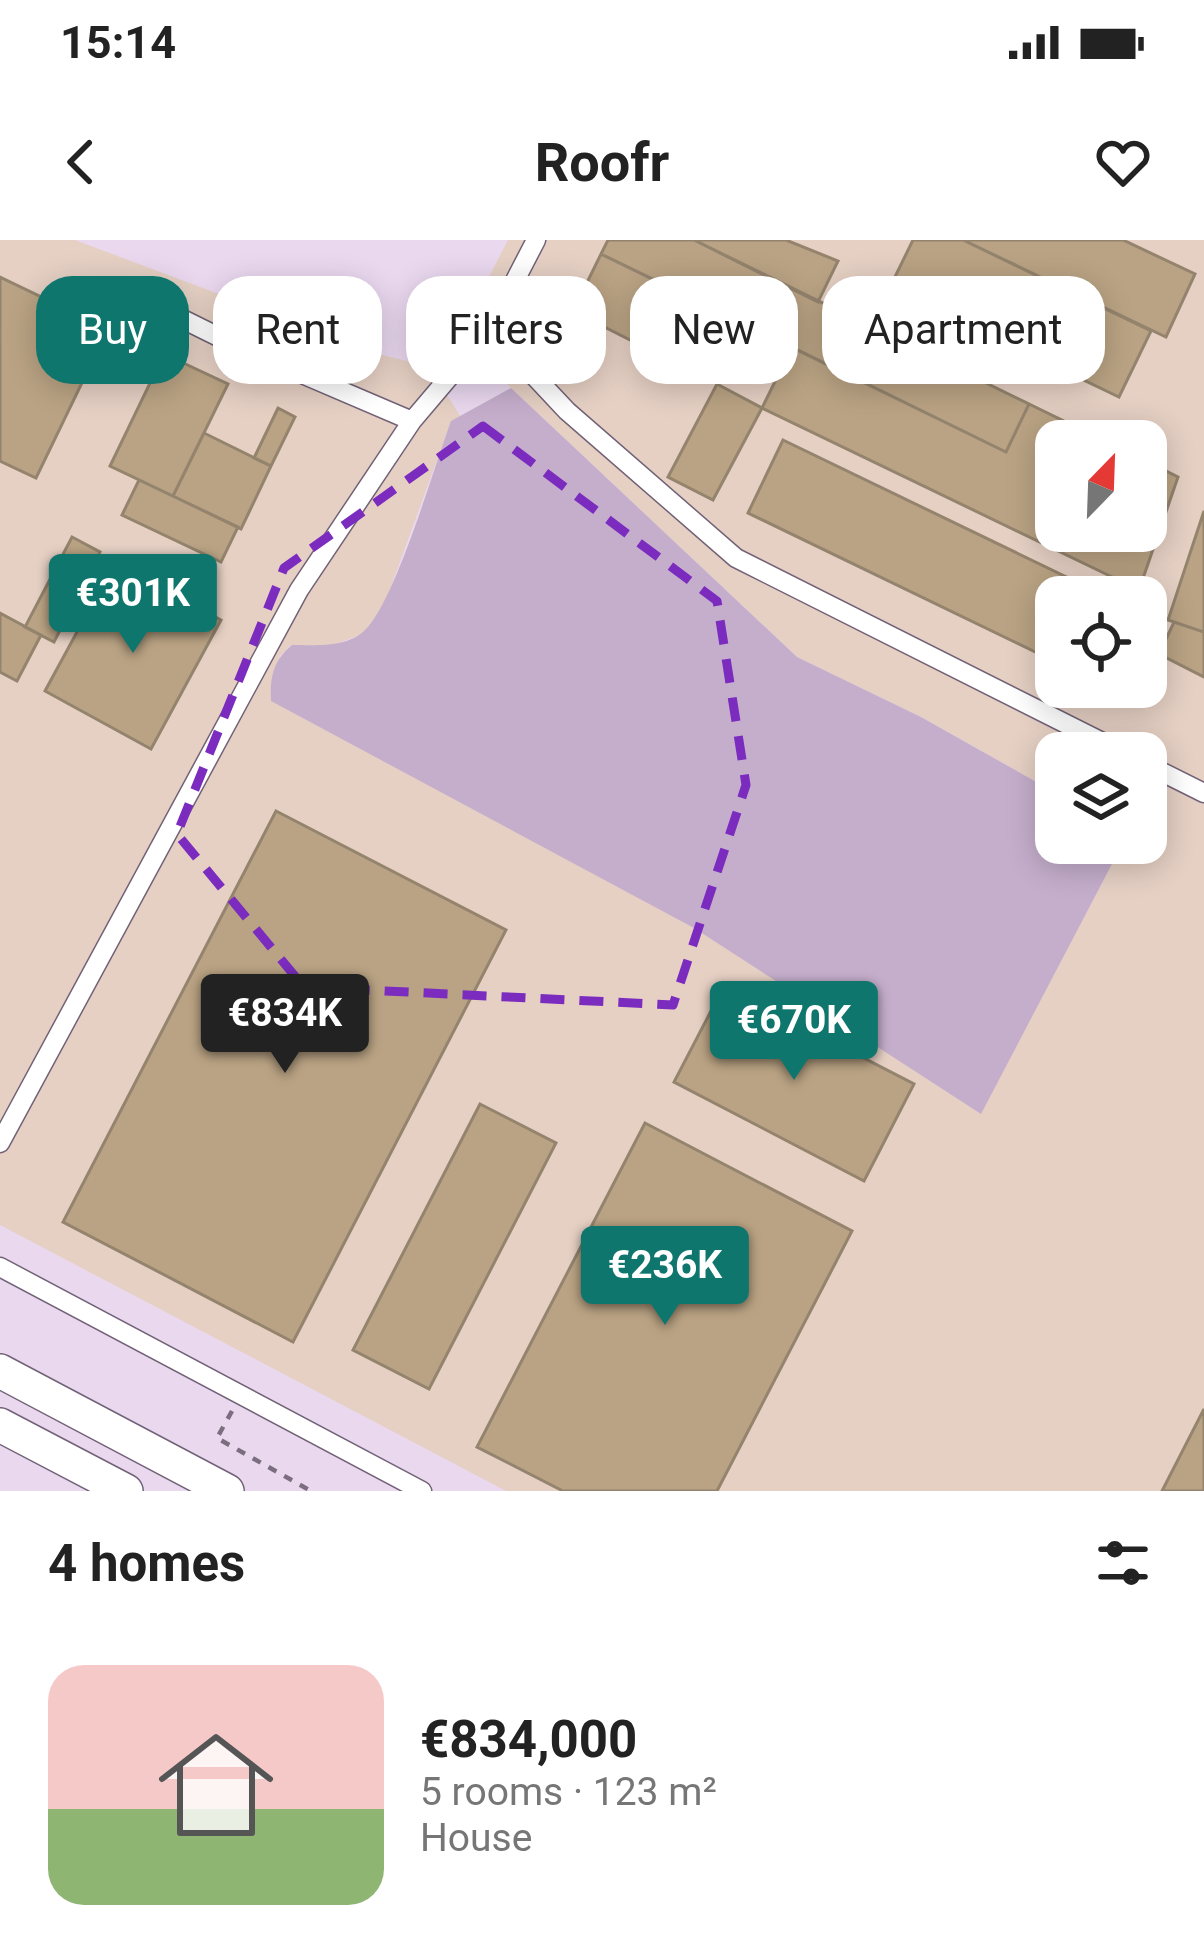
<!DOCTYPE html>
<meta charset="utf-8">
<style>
body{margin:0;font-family:Roboto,sans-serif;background:#f2f2f2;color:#222;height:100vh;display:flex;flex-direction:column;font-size:45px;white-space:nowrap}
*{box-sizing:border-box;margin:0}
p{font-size:39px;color:#767676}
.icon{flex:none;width:66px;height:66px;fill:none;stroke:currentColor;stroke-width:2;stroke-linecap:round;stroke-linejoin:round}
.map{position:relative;height:1251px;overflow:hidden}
.sheet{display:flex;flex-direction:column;background:#fff;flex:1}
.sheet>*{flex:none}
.top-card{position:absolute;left:36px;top:36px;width:1134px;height:108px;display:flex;gap:24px}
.needle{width:78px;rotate:23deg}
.buttons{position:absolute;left:1035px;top:180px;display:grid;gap:24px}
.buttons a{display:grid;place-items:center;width:132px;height:132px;border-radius:24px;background:#fff;box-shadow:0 6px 30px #0003;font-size:60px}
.price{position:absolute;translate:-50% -102px;padding:0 27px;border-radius:12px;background:#0f766e;color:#fff;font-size:39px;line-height:78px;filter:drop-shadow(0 3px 6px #0008)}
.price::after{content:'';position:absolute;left:50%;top:72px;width:36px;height:27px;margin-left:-18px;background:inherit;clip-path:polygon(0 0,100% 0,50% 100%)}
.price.current{background:#222;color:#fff}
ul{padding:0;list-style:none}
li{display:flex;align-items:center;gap:36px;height:300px;padding:0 48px}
li span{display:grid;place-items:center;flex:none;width:336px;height:240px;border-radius:36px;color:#555}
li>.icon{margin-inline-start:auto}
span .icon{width:144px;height:144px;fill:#fffc;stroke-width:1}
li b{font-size:51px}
h2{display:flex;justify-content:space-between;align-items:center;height:144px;padding:0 48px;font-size:51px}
.pill{padding:0 42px;border-radius:36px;background:#fff;box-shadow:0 6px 30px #0003;font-size:42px;line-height:108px}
.pill.current{background:#0f766e;color:#fff}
.status{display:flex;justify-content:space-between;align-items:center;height:84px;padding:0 60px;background:#fff;direction:ltr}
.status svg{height:33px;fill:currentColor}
header{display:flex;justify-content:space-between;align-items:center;height:156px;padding:0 48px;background:#fff;font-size:54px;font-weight:700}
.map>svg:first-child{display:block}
</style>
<div class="status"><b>15:14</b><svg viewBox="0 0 49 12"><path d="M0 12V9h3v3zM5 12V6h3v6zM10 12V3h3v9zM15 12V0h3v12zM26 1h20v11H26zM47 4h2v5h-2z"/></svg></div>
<header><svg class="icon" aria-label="back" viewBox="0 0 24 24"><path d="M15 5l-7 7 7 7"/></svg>Roofr<svg class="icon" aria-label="heart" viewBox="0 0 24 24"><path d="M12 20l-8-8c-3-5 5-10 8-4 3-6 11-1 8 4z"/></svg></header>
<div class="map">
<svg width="1204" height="1251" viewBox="0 0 1204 1251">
<rect width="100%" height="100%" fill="#ead8ef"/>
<!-- industrial -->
<path fill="#e6d0c4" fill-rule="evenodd" d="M0,0h75l304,114 51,13 32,52 -11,3 -66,181 -22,31 -33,12 -39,-1 -12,12 701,456 143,-270h23v-90h-90v40l-135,-76 -124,-60 -286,-269 -50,-57 47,-91h696v1251h-698l-506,-266zM1056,201h90v90h-90zM1056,357h90v90h-90z"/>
<!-- green -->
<path fill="#c5aecc" d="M511,148l286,269 124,60 135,76v50h67l-142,271 -287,-186 -423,-227c-1,-24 2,-40 21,-56 23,0 54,3 72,-14 31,-28 70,-164 87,-210z"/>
<!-- building -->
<path fill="#baa384" stroke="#94846e" stroke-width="3" d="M608,0h86l335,164 -23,48 -405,-198z
M694,0h92l52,21 -20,41z
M913,0h50l188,91 -32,66 -229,-110z
M963,0h160l72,34 -29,63z
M601,14l66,32 -29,58 -65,-33z
M0,37l108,52 -72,149 -36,-17z
M792,107l214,105 23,-48 76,37h-49v90h90v-70l32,16 -39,113 -377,-182z
M164,114l64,30 -55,112 -63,-30z
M717,144l45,24 -49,92 -45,-23z
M278,168l17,9 -24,49 -17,-8z
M204,193l67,33 -30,63 -68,-33z
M783,200l325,157h-52v65l-308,-149z
M139,240l99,47 -17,35 -99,-47z
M1204,271v121l-36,-12z
M72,297l28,15 -46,90 -29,-15z
M115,322l106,58 -70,129 -106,-58z
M0,373l41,22 -24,46 -17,-9z
M1174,382l30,10v45l-45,-23z
M276,571l230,119 -213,412 -230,-120z
M724,746l190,98 -50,97 -190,-99z
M480,864l76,39 -127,246 -76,-39z
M645,883l207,108 -135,260h-154l-86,-44z
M1204,1169v82h-42z"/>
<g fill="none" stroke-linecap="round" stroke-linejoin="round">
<defs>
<path id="minor" d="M154,65l85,42 173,74
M490,89l77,82 169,147 388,195
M1146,524l58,29
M0,903l299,-553 113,-169 78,-92 46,-89
M0,1027l422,224"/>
<path id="motorway" d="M0,1131l227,120
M0,1185l126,66"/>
</defs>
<!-- minor casing -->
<use href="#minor" stroke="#726277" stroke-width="21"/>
<!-- motorway casing -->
<use href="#motorway" stroke="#726277" stroke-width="36"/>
<!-- path -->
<path stroke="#7b6f7f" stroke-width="4.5" stroke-dasharray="9 9" stroke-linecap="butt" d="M232,1171l-15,27 94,53"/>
<!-- minor -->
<use href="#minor" stroke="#fff" stroke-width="18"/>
<!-- motorway -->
<use href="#motorway" stroke="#fff" stroke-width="33"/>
</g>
<!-- marked area -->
<path fill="none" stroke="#7b2cbf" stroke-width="9" stroke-dasharray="24 15" stroke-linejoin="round" d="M483,186l234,175 29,184 -73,220 -369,-18 -127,-153 107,-266z"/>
</svg>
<div class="buttons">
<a><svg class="needle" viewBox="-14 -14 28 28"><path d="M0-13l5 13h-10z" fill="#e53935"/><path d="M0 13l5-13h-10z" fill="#767676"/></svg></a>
<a><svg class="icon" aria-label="locate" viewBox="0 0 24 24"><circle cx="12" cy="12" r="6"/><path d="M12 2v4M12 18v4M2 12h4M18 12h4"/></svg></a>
<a><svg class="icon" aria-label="layers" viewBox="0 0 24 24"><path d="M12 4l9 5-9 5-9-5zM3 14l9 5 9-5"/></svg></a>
</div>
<b class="price" style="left:133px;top:416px">€301K</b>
<b class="price current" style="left:285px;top:836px">€834K</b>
<b class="price" style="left:794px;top:843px">€670K</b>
<b class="price" style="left:665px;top:1088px">€236K</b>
<div class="top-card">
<a class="pill current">Buy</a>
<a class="pill">Rent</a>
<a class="pill">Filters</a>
<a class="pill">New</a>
<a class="pill">Apartment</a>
</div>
</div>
<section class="sheet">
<h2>4 homes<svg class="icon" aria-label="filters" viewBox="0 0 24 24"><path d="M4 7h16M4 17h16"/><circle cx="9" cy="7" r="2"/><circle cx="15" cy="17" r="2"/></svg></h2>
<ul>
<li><span style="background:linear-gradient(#f6c9c9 60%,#8fb573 0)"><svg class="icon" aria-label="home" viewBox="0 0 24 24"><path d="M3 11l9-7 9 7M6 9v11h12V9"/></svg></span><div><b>€834,000</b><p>5 rooms · 123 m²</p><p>House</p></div></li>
</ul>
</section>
